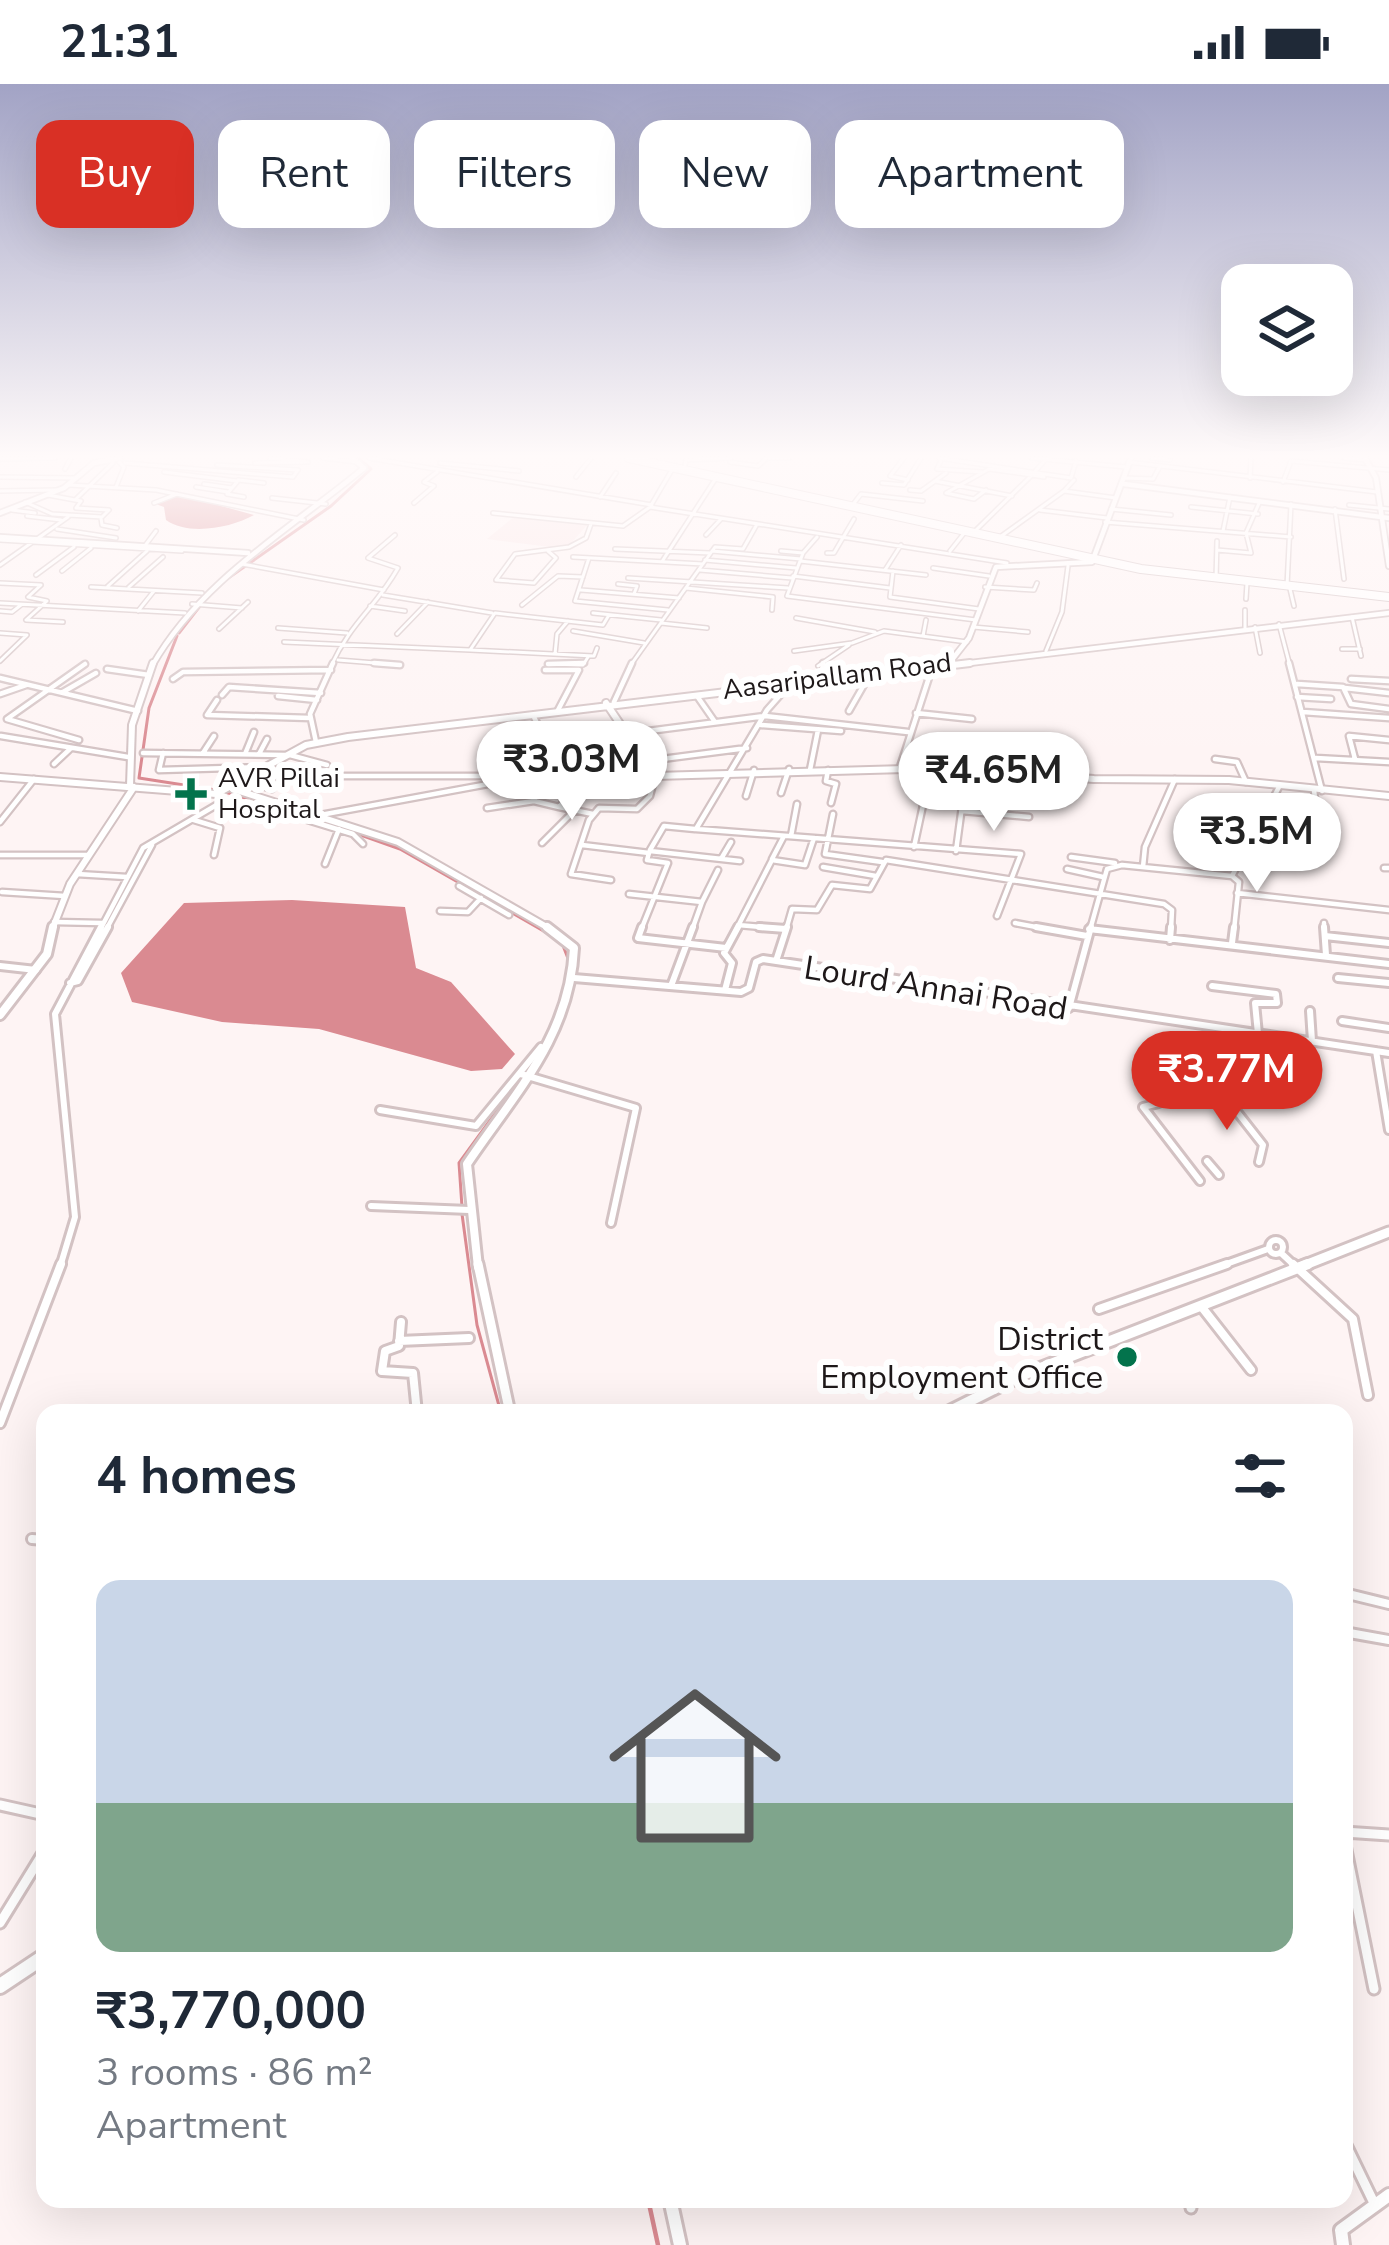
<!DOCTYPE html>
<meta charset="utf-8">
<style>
body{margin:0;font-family:"Nunito Sans",sans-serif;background:#f6f6f7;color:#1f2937;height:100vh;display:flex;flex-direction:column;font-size:45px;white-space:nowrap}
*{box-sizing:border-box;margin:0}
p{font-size:39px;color:#747a83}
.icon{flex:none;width:66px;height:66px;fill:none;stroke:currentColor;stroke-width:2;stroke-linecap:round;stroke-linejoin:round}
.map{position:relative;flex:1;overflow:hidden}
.details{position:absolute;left:36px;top:1320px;width:1317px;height:804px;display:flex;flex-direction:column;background:#fff;border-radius:24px;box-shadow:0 12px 48px #0002}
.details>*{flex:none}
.top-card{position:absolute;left:36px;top:36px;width:1317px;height:108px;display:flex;gap:24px}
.buttons{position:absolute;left:1221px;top:180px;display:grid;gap:24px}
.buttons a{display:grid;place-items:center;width:132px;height:132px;border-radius:24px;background:#fff;box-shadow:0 12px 48px #0002;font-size:60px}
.price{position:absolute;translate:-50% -102px;padding:0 27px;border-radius:42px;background:#fff;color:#222;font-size:39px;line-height:78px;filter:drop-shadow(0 3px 6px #0008)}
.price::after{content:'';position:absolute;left:50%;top:72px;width:36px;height:27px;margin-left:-18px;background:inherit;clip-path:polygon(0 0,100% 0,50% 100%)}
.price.on{background:#d93025;color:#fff}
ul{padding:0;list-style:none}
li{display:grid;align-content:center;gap:24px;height:636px;padding:0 60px}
li span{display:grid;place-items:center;height:372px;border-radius:24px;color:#555}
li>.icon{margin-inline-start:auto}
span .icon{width:216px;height:216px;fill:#fffc;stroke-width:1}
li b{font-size:51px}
h2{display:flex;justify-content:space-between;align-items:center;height:144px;padding:0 60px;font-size:51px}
.tag{padding:0 42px;border-radius:24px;background:#fff;box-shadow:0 12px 48px #0002;font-size:42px;line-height:108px}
.tag.on{background:#d93025;color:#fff}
.status{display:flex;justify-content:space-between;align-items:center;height:84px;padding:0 60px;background:#fff;direction:ltr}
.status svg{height:33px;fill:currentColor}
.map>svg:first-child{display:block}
</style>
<div class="status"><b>21:31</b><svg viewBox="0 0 49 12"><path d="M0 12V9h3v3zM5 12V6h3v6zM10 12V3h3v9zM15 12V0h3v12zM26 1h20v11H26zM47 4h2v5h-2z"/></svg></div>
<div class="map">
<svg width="1389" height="2161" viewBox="0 0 1389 2161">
<rect width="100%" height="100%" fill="#fef4f4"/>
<!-- built -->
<path fill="#fae6e7" d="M515,432l72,9 -21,24 -79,-10z"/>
<!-- water -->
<path fill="#da8a91" d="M178,410l76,21c-23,13 -66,21 -88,5l-2,-13 -11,-4z
M292,816l113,7 11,61 35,14 64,72 -13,15 -31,2 -152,-42 -97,-7 -90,-20 -11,-29 63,-70z"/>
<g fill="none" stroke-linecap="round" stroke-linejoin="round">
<!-- stream-far1 -->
<path stroke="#da8a91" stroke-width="3" d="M224,497l107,-75 40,-37 -13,-11
M179,549l21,-27
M177,552l-28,72 -10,70 77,12
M225,708l39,12
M268,721l30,10
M302,732l44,14
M355,749l45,16 84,48
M488,815l66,38
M562,859l7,18
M510,1010l9,-10
M462,1123l-3,-44 43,-59
M462,1130l15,111 24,88"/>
<!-- stream -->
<path stroke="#da8a91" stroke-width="4.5" d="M648,2115l10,46"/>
<defs>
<path id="street-far4" d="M323,374l34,4
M369,374l283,47
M769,374h20
M904,374l-14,18 18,4
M939,374l132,20 5,-17
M942,374l-5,11 45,3
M1032,374l94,9
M1152,374l18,2
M1344,374l21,2
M0,375l55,-1
M730,378l28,4 9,-8
M1128,378l249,30
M125,379l168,14 5,-7
M255,379l53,-1 -38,-4
M440,379l79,8
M217,381l80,5
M673,384l-23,39 357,56
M65,385l6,-11
M684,387l2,-11 45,-2
M164,388l73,9
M946,389l-11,8 77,15
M0,393l75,1
M576,393l15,-19
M1124,394l29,1 7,-13
M1250,394l1,-20
M238,396l26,3
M1074,396l-10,11 52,7
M237,398l-10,12 17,3
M1283,398l8,-21 98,9
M882,399l22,2 17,-27
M204,400l28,4
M69,401l87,5 148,30
M116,403l8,-20 -5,-5
M196,403l32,5
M910,406l11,1 14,-10
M986,406l-12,9 -28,-6 43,-24 43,6 14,-16
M0,407l56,-1
M48,411l27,5
M600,413l16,-24
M272,414l54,6
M25,418l27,12 50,3 7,-7 -33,-2 5,-7 -6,-1 38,-37
M154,419l23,-9
M414,419l20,-17 -10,-4 13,-10
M1349,421l40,4
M851,423l10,-13 62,7
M1191,423l67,7
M1111,425l60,6
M1335,425l9,70
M12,426l23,3
M1040,426l67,8
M493,429l130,13 27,-19
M27,432l34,4
M101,434l1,7 15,3
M1105,438l186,15
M57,445l59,9
M1223,447l7,-34
M972,450l60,-59 12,2
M706,451l15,-16
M817,453l-14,16 -16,43 189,24
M1000,453l64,-46
M0,456l182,11
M144,463l12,-16
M615,465l95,4
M1217,466l34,3 -5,-20 14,-32
M548,467l8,7 -22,25 -38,-3 19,-26 54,-7 17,-9 5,-14
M712,467l89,8
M781,467l22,2
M950,467l15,-19
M827,469h7l20,-34
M573,473l130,7
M589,474l-14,43 93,9
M663,476l53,-82
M705,476l91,8
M800,477l126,14
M242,480l142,26
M0,481l68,-48
M933,484l56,8
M700,486l92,8
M885,486l16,-25
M62,487l29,-23
M893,487l-3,26 89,12
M36,491l38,-28
M793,492l97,12
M628,494l160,10
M1216,495l1,-38
M0,499l41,2 -13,12 19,4 -21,19 37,2
M618,500l19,2 -3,8
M108,502l39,-35
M1287,502l4,-82
M91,503l111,6
M129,503l34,-30
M985,503l49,3 3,-7
M686,504l87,9 -1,13
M1290,505l4,17
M581,506l98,8
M383,511l109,18
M1246,515l1,-16
M0,519l185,10
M192,520l50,4
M522,521l36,-29 25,1
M370,522l35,5
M1245,526v18
M0,527l12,1 9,-7
M138,527l16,-20
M593,529l68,7
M1352,533l9,39
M796,534l79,14
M661,539l46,5
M1279,540l11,42
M973,543l55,5
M1255,543l5,26
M278,544l69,5
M219,545l29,-27
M573,547l71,12
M0,549l27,2 -27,26
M397,550l31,-32
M923,552l3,-16
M284,558l186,8 25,-37 108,12 6,-10
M1342,565h18
M470,566l124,6 3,-8
M794,567l58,-8 32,-12 83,11
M1046,567l16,-39 6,-46
M555,570l2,-20 11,-13
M338,576l62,5
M548,580l35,1 5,-8
M331,582c20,-44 45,-59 67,-98l-30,-10 27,-23
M630,582l85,-119 28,2 13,-23
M818,582l31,-21"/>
<path id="street-far3" d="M374,579l26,2
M1289,579l33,128
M548,580l36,-1
M107,585l42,6
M545,586h34l-21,40
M0,594l138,33
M821,594l2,-15
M173,595l10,-7 148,-2
M1351,595l38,2
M1297,600l46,3 8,17 38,5
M1345,604l44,5
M63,608l33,-19
M0,610l26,-9
M222,611l7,-8 92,6
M278,612l39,4
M697,612l18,26
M1297,613l34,2
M217,616l-10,15 103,3
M614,618l18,-39
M849,627l20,-35
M1303,628l86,6
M916,629l56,6
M533,631l14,29
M761,641l80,6
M1,652l127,21
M79,656l-72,-21 78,-55
M316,658l-6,-28 23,-51
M506,666l4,26
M493,667l272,-35 143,16
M143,669l142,2
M163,669l-4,17 106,-3
M203,669l11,-17
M245,670l9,-22
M259,670l8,-15
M290,671l37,10
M1316,674l73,4
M1215,675l22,3 9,20
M1355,675l-6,-23 40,4
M54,680l16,-15
M900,683l33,-102
M941,684l4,-20
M810,686l8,-40
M828,686l-2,11 10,3 -5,19
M1004,688l6,-34
M554,689l193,-25
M265,703l7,2 13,-13h232
M1314,706l6,51 -6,1v11
M781,709l8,-24
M746,712l8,-26
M534,717l25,6 27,-30
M252,719l101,31 10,10
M221,723l14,-7
M559,723l34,7
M487,724l47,-7 10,-24
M962,727l67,6
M833,730l-8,40 57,8
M315,732l222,-41 118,1 -5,20 -13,13 -38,-1 -10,12 -18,54 40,6
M194,736l26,8 -6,27
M0,738l34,-43
M1193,744l56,11
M791,752l6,-32
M814,754l207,16 -24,62
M1195,755l49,10
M542,759l32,-32
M582,761l67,8 -2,7 21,3 -27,67
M914,763l17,-79
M1245,763l81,7
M650,766l14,-24 31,3
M650,767l90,10
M956,767l7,-52
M0,771h88
M1071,773l44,6
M721,775l10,-17
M772,775l12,-23
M325,780l14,-35
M823,783l53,9
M1143,783l2,-20 30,-68
M1384,784h5
M1067,785l36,8
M77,790l50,3
M1232,792l7,6 -5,48
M459,802l50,29
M2,808l63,4
M1237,809l152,17
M629,810l73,8 16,-32
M440,827l28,1 13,-14
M54,838l48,1
M1015,839l37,7
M1324,839v7
M738,841l48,4
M1089,845l7,1
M100,846l43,-82 82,-48 -9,-6
M106,846l46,-85
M692,846l10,-28
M736,846l36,-70 33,5 9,-27 -118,-9 71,-119 23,-26
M786,846l6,-21 25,1 15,-25 38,4 16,-29 278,44 8,6 -1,20
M1090,846l17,-61 15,-4 110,11 47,-89"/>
<path id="street-far2" d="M642,843l-4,11 88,10
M759,843l27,2
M1036,843l51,9
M1324,843l2,28
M1089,845l300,35
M1325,852l64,7
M1170,856l1,-13
M1232,859l2,-16
M776,877l11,-34
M0,882l36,4
M574,894l167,14 8,-4 7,-26 7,-3 626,94
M1338,894l51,5
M70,899l8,-2 30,-54
M671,902l22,-59
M1212,902l64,8 1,9h-22l3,31
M725,906l7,-27 -8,-10 14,-26
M1069,924l22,-81
M1310,927l2,30
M1342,937l47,7
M1376,967l13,79
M521,990l115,34 -25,115
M1223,1010l40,51 -4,17
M1159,1019l-16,4 57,74
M380,1026l96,16 65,-79
M1207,1077l12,14
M371,1122l98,4
M1269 1163a7 7 0 1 1 14 0a7 7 0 1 1-14 0Z
M1281,1169l15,14
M60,1183l15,-50 -20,-203 46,-87
M1218,1183l50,-18"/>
<path id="street-far1" d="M1293,1180l60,55 15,76
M1201,1222l50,64
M1099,1225l128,-45
M401,1238l-2,24 -14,5 -3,20 31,2 4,40
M399,1257l70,-3
M0,1339l61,-159
M32,1455l13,1
M1344,1509l45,11
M1344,1548l45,8"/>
<path id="street" d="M0,1721l45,10
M1344,1748l45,3
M1344,1756l30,149
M0,1839l45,-73
M1344,2057l30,62
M1190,2115l1,9"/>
<path id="secondary-far4" d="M1365,374l11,20 13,88
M1124,400l265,34
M0,429l64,-25 30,-25 26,-5
M0,453l248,16
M951,577l18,-23 27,-71 96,-5 39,-104
M152,582c49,-86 137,-136 212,-198l-12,-10
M945,582l444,-53"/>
<path id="secondary-far3" d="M606,619l49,73 286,-8 153,11 135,1 160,16
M0,693l216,17 90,-49 42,-8 622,-74
M130,702l2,-61 21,-62
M233,705l165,53 154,88
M52,846l18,-46 64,-97"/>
<path id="secondary-far2" d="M0,931l47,-61 6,-27
M478,1183l-11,-103c47,-70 103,-127 107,-216l-27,-21"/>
<path id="secondary-far1" d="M478,1180l32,149"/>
<path id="secondary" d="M670,2115l10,46
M1343,2161l-2,-15 48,-35"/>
<path id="primary-far2" d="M1300,1183l89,-35"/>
<path id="primary-far1" d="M946,1329l74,-37 288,-112"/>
<path id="primary" d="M0,1902l45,-30"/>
<path id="highway" d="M629,374l512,111 248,28"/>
</defs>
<!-- street-far4 casing -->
<use href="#street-far4" stroke="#d3c2c3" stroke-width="6"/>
<!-- street-far3 casing -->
<use href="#street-far3" stroke="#d3c2c3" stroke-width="9"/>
<!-- street-far2 casing -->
<use href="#street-far2" stroke="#d3c2c3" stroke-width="12"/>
<!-- street-far1 casing -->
<use href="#street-far1" stroke="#d3c2c3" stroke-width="14"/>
<!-- street casing -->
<use href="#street" stroke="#d3c2c3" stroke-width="15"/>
<!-- secondary-far4 casing -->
<use href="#secondary-far4" stroke="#d3c2c3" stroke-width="8"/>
<!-- secondary-far3 casing -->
<use href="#secondary-far3" stroke="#d3c2c3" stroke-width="10"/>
<!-- secondary-far2 casing -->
<use href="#secondary-far2" stroke="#d3c2c3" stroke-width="14"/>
<!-- secondary-far1 casing -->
<use href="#secondary-far1" stroke="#d3c2c3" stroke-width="15"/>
<!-- secondary casing -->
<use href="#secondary" stroke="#d3c2c3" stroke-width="18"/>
<!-- primary-far2 casing -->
<use href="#primary-far2" stroke="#d3c2c3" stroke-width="15"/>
<!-- primary-far1 casing -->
<use href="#primary-far1" stroke="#d3c2c3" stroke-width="16"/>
<!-- primary casing -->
<use href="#primary" stroke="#d3c2c3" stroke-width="20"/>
<!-- highway casing -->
<use href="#highway" stroke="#d3c2c3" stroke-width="10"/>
<!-- street-far4 -->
<use href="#street-far4" stroke="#fff" stroke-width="3"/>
<!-- street-far3 -->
<use href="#street-far3" stroke="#fff" stroke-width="4.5"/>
<!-- street-far2 -->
<use href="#street-far2" stroke="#fff" stroke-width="6"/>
<!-- street-far1 -->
<use href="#street-far1" stroke="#fff" stroke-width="8"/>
<!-- street -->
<use href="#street" stroke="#fff" stroke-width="9"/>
<!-- secondary-far4 -->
<use href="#secondary-far4" stroke="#fff" stroke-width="4.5"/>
<!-- secondary-far3 -->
<use href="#secondary-far3" stroke="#fff" stroke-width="6"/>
<!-- secondary-far2 -->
<use href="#secondary-far2" stroke="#fff" stroke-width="8"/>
<!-- secondary-far1 -->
<use href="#secondary-far1" stroke="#fff" stroke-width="9"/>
<!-- secondary -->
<use href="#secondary" stroke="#fff" stroke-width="12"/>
<!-- primary-far2 -->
<use href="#primary-far2" stroke="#fff" stroke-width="9"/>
<!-- primary-far1 -->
<use href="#primary-far1" stroke="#fff" stroke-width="10"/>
<!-- primary -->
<use href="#primary" stroke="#fff" stroke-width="14"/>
<!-- highway -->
<use href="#highway" stroke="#fff" stroke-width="8"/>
</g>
<!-- sky -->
<linearGradient id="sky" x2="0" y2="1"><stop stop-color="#a2a3c5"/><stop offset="0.55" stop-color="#fffafa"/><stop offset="1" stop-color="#fffafa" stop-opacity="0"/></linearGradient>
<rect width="1389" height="676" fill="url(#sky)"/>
<!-- markers -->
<g fill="#03734c" stroke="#fff" stroke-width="4.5">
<path d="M185 692h12v12h12v12h-12v12h-12v-12h-12v-12h12z"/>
<circle cx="1127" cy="1273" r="12"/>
</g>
<g text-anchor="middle" stroke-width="12" stroke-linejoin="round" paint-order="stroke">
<!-- far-street labels -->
<g font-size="27" fill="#1e1819" stroke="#fff">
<text transform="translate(837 592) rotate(-7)" y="9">Aasaripallam Road</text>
</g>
<!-- far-poi labels -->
<g font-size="27" fill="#1e1819" stroke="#fff" text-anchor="start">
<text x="218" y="703">AVR Pillai<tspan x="218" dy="31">Hospital</tspan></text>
</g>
<!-- street labels -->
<g font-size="33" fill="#1e1819" stroke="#fff">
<text transform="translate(936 903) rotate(9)" y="12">Lourd Annai Road</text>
</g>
<!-- poi labels -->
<g font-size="33" fill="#1e1819" stroke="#fff" text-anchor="end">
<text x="1103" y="1266">District<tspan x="1103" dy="38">Employment Office</tspan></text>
</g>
</g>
</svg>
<div class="buttons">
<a><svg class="icon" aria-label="layers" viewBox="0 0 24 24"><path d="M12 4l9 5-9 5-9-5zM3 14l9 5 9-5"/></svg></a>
</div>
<b class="price" style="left:572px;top:739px">₹3.03M</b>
<b class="price" style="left:994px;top:750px">₹4.65M</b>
<b class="price" style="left:1257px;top:811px">₹3.5M</b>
<b class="price on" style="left:1227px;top:1049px">₹3.77M</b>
<div class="top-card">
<a class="tag on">Buy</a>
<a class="tag">Rent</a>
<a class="tag">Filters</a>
<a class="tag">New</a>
<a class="tag">Apartment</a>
</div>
<section class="details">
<h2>4 homes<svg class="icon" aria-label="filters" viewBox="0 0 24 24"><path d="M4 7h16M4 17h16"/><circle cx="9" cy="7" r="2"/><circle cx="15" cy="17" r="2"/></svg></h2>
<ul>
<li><span style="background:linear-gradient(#c9d6e8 60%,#7fa58c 0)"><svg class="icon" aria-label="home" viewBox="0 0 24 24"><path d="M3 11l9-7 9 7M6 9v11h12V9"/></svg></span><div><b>₹3,770,000</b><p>3 rooms · 86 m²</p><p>Apartment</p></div></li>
</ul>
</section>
</div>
